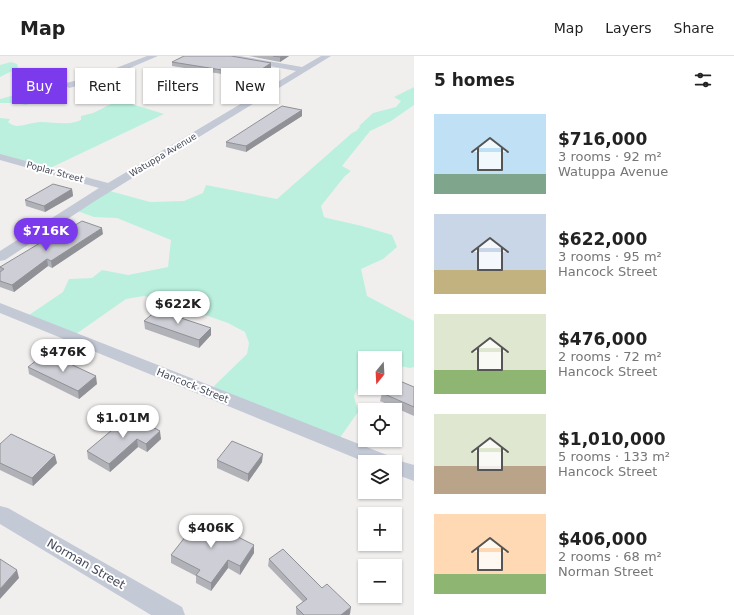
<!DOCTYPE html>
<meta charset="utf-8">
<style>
body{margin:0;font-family:"DejaVu Sans",sans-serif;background:#f6f6f6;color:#222;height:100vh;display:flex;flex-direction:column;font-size:15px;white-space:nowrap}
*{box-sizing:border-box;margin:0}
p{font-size:13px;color:#767676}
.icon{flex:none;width:22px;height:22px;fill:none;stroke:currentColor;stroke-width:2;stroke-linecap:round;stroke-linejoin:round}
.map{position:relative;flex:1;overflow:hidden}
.sheet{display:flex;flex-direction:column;background:#fff;width:320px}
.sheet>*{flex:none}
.hud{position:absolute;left:12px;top:12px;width:342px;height:36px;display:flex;gap:8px}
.needle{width:26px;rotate:198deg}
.controls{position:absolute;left:358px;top:295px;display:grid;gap:8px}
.controls a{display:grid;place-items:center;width:44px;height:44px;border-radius:0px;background:#fff;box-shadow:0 1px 3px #0004;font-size:20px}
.price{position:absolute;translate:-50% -34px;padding:0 9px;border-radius:14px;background:#fff;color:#222;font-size:13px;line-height:26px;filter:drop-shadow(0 1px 2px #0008)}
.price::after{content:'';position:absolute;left:50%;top:24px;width:12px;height:9px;margin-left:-6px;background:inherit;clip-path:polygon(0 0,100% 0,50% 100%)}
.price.current{background:#7c3aed;color:#fff}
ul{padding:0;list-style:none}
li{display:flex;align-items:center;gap:12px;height:100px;padding:0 20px}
li span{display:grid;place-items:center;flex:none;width:112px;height:80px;border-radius:0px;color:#555}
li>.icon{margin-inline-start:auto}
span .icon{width:48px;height:48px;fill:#fffc;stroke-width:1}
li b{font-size:17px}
h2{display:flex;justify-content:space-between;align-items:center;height:48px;padding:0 20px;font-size:17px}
.chip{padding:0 14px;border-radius:0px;background:#fff;box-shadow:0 1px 3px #0004;font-size:14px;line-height:36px}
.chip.current{background:#7c3aed;color:#fff}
header{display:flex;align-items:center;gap:24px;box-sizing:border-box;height:56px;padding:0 20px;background:#fff;border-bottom:1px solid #e0e0e0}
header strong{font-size:19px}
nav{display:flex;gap:22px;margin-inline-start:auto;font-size:14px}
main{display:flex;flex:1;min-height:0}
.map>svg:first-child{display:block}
</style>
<header>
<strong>Map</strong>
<nav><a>Map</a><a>Layers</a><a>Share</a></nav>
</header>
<main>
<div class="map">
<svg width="414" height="559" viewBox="0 0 414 559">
<rect width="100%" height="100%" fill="#f1efee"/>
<!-- green -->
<path fill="#bbf0de" d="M11,6l6,2 1,4 -18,9v-12z
M68,30c-12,9 -28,12 -42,19l-10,-2h-16v-4l22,-6v-2z
M414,31v18l-23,16 -21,10 -28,35 9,5 -7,6 -23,29 3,11 3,1 35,8 30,9 5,12 -14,12 -22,10 6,27 47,25v46l-4,1 -15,-3v-7h-30v16l-11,22 4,16 -19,27 -123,-49 -2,-4 33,-32 2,-11 -4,-11 -17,-9 -54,-19 -30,-8 -18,3 -50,35 -47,-19 34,-23 6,-13 23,-1 10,-8 26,5 40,-8 3,-27 -54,-22 -23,-1 -22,-8 38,-18 40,11 34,-1 19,-8 3,-8 71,14 75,-66 4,-2 4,-4 -1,-1 14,-13 23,-6 5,-6 -7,-4z
M119,44l45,14 -116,55 -48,-14v-37l10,1 -2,3c2,2 5,3 8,4 8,0 17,-4 25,-4 13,0 28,4 40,-2v-4l12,-3z"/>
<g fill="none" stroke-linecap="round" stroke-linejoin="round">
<!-- minor -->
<path fill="#c4c9d6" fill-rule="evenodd" d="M147,0h11l-54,23 -35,9 -4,-3 1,-2 32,-8z
M223,0h17l62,11 19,-11h10l-236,145 -90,59 -5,1v-10l99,-63 -99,-28v-6l108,29 188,-112 -69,-13z
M0,247l392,154 1,2 21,6v16l-19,-7v-12h-30l-365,-149z
M0,450l8,2 174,99 3,8h-34l-151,-91z"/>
</g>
<!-- wall -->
<path fill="#b1b2b8" d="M249,0h40l-9,6z
M172,6l99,1v5l-18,11 -81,-13z
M302,54v6l-56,36 -20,-5v-5z
M72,133l1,7 -28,16 -19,-6 -1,-6z
M103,178l-51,34 -4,-2 -34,26 -14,-5v-20l44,-23z
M144,265l67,14 -12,13 -54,-19z
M28,311l69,17 -18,15 -50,-25z
M414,331v29l-34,-15 2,-8z
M130,359l31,24 -14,13 -9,-5 -28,25 -22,-13 -1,-8z
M0,388l57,19 -24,23 -33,-16z
M217,404l45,2 -14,20 -31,-14z
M254,497l-14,22 -12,-7 -17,23 -15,-8v-7l-25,-13v-8z
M269,503l53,29 28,26 -1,1h-52l-1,-1v-7l7,-5 -35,-36z"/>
<!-- shaded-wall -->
<path fill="#909196" d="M282,0h7l-9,6v-5z
M271,7v5l-18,11v-4z
M302,54v6l-56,36v-6z
M72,133l1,7 -28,16 -1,-6z
M102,172l1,6 -51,34 -1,-7z
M47,203l1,7 -34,26 -2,-7z
M211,272v7l-12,13v-8z
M96,320l1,8 -18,15 -1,-8z
M160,375l1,8 -14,13 -1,-8z
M137,383l1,8 -28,25 -1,-8z
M263,398l-1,8 -14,20v-8z
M55,399l2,8 -24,23 -1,-8z
M254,489v8l-14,22v-9z
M228,504v8l-17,23v-8z
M17,514l2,8 -19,21v-10z
M351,551l-1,7 -1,1h-8z"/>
<!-- building -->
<path fill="#cecfd6" stroke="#909196" d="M184,0h47l40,7 -18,12 -81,-13z
M273,0h9l-2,1z
M282,50l20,4 -56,36 -20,-4z
M53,128l19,5 -28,17 -19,-6z
M82,165l20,7 -51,33 -4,-2 -35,26 -12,-4v-9l4,-3 -4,-2 40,-24 4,1z
M157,254l54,18 -12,12 -55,-19z
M42,300l18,9 4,-4 32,15 -18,15 -50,-24z
M395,323l19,8v20l-32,-14 4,-5h9z
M130,359l30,16 -14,13 -9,-5 -28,25 -22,-13z
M11,378l44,21 -23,23 -32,-15v-19z
M232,385l31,13 -15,20 -31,-14z
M200,462l54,27 -14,21 -12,-6 -17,23 -15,-8 4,-5 -29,-15z
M283,493l39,39 5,-4 24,23 -10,8h-37l-8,-8 11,-8 -38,-40z
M0,503l17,11 -17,19z"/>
<g text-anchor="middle" stroke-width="4" stroke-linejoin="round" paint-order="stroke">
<!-- far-street labels -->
<g font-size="9" fill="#464b5c" stroke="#fff">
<text transform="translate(163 99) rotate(-31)" y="3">Watuppa Avenue</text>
<text transform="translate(55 116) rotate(15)" y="3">Poplar Street</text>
</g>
<!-- street labels -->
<g font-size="10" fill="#464b5c" stroke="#fff">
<text transform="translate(193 329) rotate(22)" y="4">Hancock Street</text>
</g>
<!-- near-street labels -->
<g font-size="12" fill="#464b5c" stroke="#fff">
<text transform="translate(86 508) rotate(30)" y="4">Norman Street</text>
</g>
</g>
</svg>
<div class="controls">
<a><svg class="needle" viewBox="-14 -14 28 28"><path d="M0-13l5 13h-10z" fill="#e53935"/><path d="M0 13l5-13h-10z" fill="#767676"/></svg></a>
<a><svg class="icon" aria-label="locate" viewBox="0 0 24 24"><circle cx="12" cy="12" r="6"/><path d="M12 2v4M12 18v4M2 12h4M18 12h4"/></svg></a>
<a><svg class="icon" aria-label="layers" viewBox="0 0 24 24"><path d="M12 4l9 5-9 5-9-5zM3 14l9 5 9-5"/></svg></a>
<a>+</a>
<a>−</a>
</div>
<b class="price current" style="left:46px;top:196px">$716K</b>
<b class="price" style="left:178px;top:269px">$622K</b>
<b class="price" style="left:63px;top:317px">$476K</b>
<b class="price" style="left:123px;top:383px">$1.01M</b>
<b class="price" style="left:211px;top:493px">$406K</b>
<div class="hud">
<a class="chip current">Buy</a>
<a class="chip">Rent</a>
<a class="chip">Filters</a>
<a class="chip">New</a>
</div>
</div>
<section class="sheet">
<h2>5 homes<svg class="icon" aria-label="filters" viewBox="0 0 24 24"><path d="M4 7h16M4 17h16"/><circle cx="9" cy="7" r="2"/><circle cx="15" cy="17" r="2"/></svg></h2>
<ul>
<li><span style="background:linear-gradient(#bfe0f5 75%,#7fa58c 0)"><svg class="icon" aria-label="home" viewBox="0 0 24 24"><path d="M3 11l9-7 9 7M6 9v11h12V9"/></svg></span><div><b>$716,000</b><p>3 rooms · 92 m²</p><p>Watuppa Avenue</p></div></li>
<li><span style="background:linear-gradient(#c9d6e8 70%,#c2b280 0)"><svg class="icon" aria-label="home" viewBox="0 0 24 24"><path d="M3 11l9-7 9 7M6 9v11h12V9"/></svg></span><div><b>$622,000</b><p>3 rooms · 95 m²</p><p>Hancock Street</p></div></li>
<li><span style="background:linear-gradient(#dfe7d0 70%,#8fb573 0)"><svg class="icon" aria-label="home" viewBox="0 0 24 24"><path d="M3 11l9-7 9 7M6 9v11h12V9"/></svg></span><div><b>$476,000</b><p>2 rooms · 72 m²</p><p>Hancock Street</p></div></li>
<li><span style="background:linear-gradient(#dfe7d0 65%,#b9a48a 0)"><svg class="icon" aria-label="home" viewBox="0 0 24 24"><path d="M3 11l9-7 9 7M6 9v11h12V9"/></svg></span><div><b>$1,010,000</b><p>5 rooms · 133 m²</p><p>Hancock Street</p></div></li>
<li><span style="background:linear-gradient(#ffd9b3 75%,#8fb573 0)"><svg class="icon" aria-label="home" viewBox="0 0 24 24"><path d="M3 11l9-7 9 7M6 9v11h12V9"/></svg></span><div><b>$406,000</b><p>2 rooms · 68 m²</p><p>Norman Street</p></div></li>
</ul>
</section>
</main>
